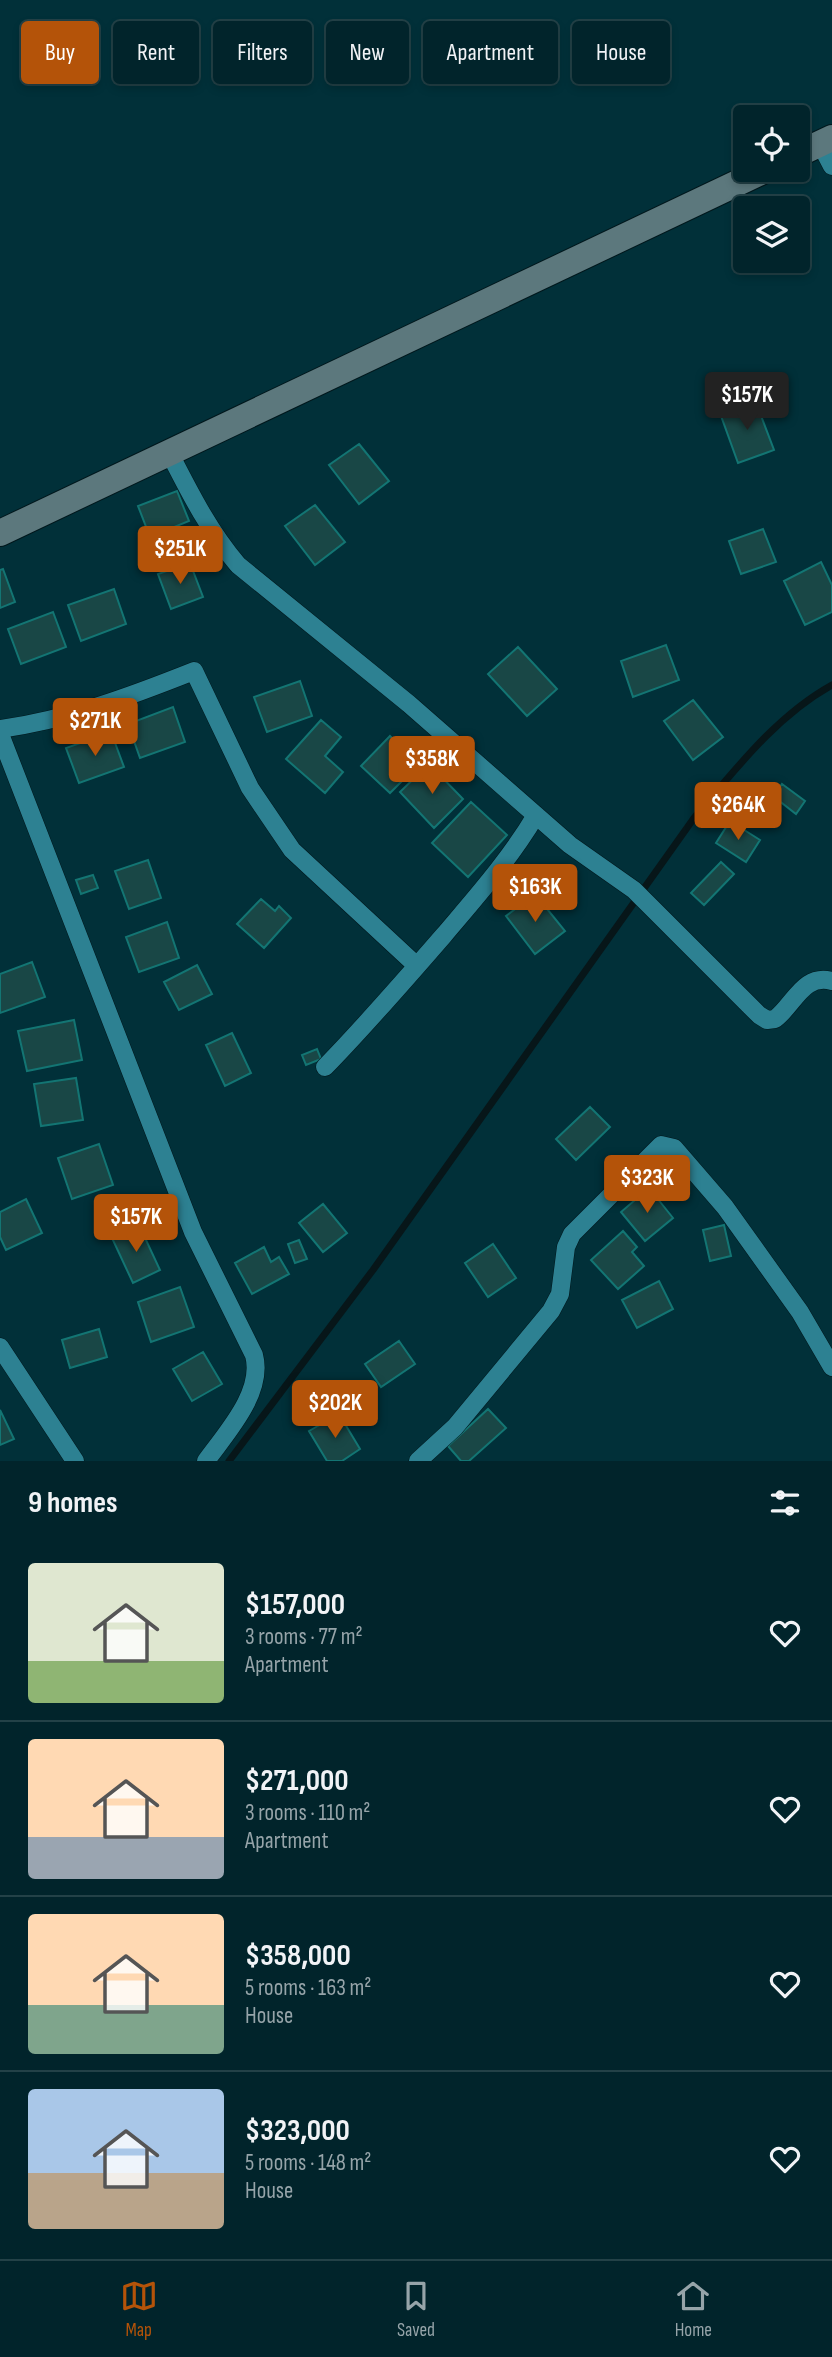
<!DOCTYPE html>
<meta charset="utf-8">
<style>
body{margin:0;font-family:"Sofia Sans Condensed",sans-serif;background:#0b2c33;color:#f1f3f6;height:100vh;display:flex;flex-direction:column;font-size:26px;white-space:nowrap}
*{box-sizing:border-box;margin:0}
p{font-size:23px;color:#96a4a9}
.icon{flex:none;width:38px;height:38px;fill:none;stroke:currentColor;stroke-width:2;stroke-linecap:round;stroke-linejoin:round}
.map{position:relative;height:1461px;overflow:hidden}
.panel{display:flex;flex-direction:column;background:#01242b;flex:1}
.panel>*{flex:none}
.banner{position:absolute;left:21px;top:21px;width:791px;height:63px;display:flex;gap:14px}
.buttons{position:absolute;left:733px;top:105px;display:grid;gap:14px}
.buttons a{display:grid;place-items:center;width:77px;height:77px;border-radius:7px;background:#01242b;box-shadow:0 4px 10px #0003,0 0 0 2px #234147;font-size:35px}
.price{position:absolute;translate:-50% -60px;padding:0 16px;border-radius:7px;background:#b45309;color:#fff;font-size:23px;line-height:46px;filter:drop-shadow(0 2px 4px #0008)}
.price::after{content:'';position:absolute;left:50%;top:42px;width:21px;height:16px;margin-left:-10px;background:inherit;clip-path:polygon(0 0,100% 0,50% 100%)}
.price.selected{background:#222;color:#fff}
ul{padding:0;list-style:none}
li{display:flex;align-items:center;gap:21px;height:175px;padding:0 28px}
li+li{border-top:2px solid #234147}
li span{display:grid;place-items:center;flex:none;width:196px;height:140px;border-radius:7px;color:#555}
li>.icon{margin-inline-start:auto}
span .icon{width:84px;height:84px;fill:#fffc;stroke-width:1}
li b{font-size:30px}
h2{display:flex;justify-content:space-between;align-items:center;height:84px;padding:0 28px;font-size:30px}
.chip{padding:0 24px;border-radius:7px;background:#01242b;box-shadow:0 4px 10px #0003,0 0 0 2px #234147;font-size:24px;line-height:63px}
.chip.selected{background:#b45309;color:#fff}
.menu{display:flex;justify-content:space-around;align-items:center;height:98px;border-top:2px solid #234147;background:#01242b;font-size:19px;color:#96a4a9}
.menu a{display:grid;justify-items:center;gap:4px}
.menu .selected{color:#b45309}
.map>svg:first-child{display:block}
</style>
<div class="map">
<svg width="832" height="1461" viewBox="0 0 832 1461">
<rect width="100%" height="100%" fill="#013039"/>
<g fill="none" stroke-linecap="round" stroke-linejoin="round">
<!-- stream -->
<path stroke="#071619" stroke-width="7" d="M229,1461l144,-191 321,-452c41,-48 82,-102 138,-133"/>
</g>
<!-- building -->
<path fill="#194746" stroke="#137573" stroke-width="2" d="M755,400l19,50 -36,13 -18,-50z
M359,444l30,37 -30,23 -30,-39z
M177,491l12,30 -39,16 -12,-31z
M315,505l30,37 -30,23 -30,-39z
M763,529l13,33 -35,12 -12,-33z
M821,562l11,23v27l-27,13 -21,-44z
M190,563l13,34 -32,12 -13,-35z
M3,569l12,33 -15,6v-38z
M114,589l12,35 -45,17 -13,-36z
M53,612l13,35 -45,17 -13,-35z
M666,645l13,35 -46,17 -12,-36z
M518,647l39,42 -30,27 -39,-42z
M300,681l12,35 -45,16 -13,-35z
M693,700l30,37 -30,23 -29,-39z
M173,707l12,35 -45,16 -12,-34z
M321,720l20,17 -16,19 18,16 -18,21 -39,-34z
M111,732l13,35 -45,16 -13,-35z
M390,736l29,28 -29,29 -29,-27z
M429,764l34,35 -29,29 -34,-36z
M782,784l23,17 -9,13 -23,-18z
M471,802l36,33 -39,42 -36,-34z
M730,821l30,19 -14,22 -30,-19z
M148,860l13,38 -32,11 -14,-38z
M721,862l13,12 -30,31 -13,-12z
M93,875l5,13 -17,6 -5,-14z
M535,894l30,37 -30,23 -29,-38z
M261,899l14,12 4,-5 12,12 -27,30 -27,-24z
M167,922l12,36 -40,14 -13,-35z
M32,962l13,35 -45,16v-39z
M197,965l15,29 -33,16 -15,-28z
M74,1020l8,40 -55,11 -9,-40z
M232,1033l19,40 -26,13 -19,-41z
M317,1049l4,10 -15,6 -4,-10z
M76,1078l7,42 -42,6 -7,-42z
M590,1107l20,20 -34,33 -20,-21z
M99,1144l14,41 -41,14 -14,-41z
M649,1188l24,30 -28,23 -24,-29z
M26,1199l16,34 -36,17 -6,-13v-25z
M323,1204l24,29 -24,19 -24,-29z
M139,1225l21,45 -27,13 -21,-45z
M724,1225l7,31 -21,5 -7,-31z
M623,1231l14,16 -5,5 12,14 -26,23 -27,-29z
M299,1240l8,19 -12,4 -7,-19z
M493,1244l23,34 -28,19 -23,-34z
M264,1247l7,15 8,-5 10,17 -37,20 -17,-31z
M659,1281l14,28 -36,19 -15,-28z
M180,1287l14,40 -43,15 -13,-40z
M99,1329l8,28 -37,11 -8,-28z
M399,1341l16,23 -34,23 -16,-23z
M203,1352l19,32 -30,17 -19,-32z
M488,1409l18,19 -37,33h-8l-13,-15z
M0,1410l14,29 -14,6z
M339,1414l21,35 -18,12h-15l-18,-30z"/>
<g fill="none" stroke-linecap="round" stroke-linejoin="round">
<defs>
<path id="minor" d="M820,143l12,23
M169,452c21,41 40,79 69,113l171,139 161,141 64,45 125,125 8,5 8,-1c19,-14 28,-46 57,-38
M0,729c67,-9 131,-33 194,-58l56,117 42,62 125,116
M0,734l193,498 61,123c10,37 -27,77 -48,106
M325,1067c41,-42 80,-87 119,-132 33,-39 66,-76 92,-120
M0,1347l75,114
M418,1461l37,-34 96,-116 9,-17 6,-47 6,-13 89,-89 13,3 51,59 75,105 32,55"/>
<path id="secondary" d="M798,154l34,-16
M0,533l765,-363"/>
</defs>
<!-- minor casing -->
<use href="#minor" stroke="#00171c" stroke-width="19"/>
<!-- secondary casing -->
<use href="#secondary" stroke="#00171c" stroke-width="28"/>
<!-- minor -->
<use href="#minor" stroke="#2d8192" stroke-width="18"/>
<!-- secondary -->
<use href="#secondary" stroke="#5c787d" stroke-width="26"/>
</g>
</svg>
<div class="buttons">
<a><svg class="icon" aria-label="locate" viewBox="0 0 24 24"><circle cx="12" cy="12" r="6"/><path d="M12 2v4M12 18v4M2 12h4M18 12h4"/></svg></a>
<a><svg class="icon" aria-label="layers" viewBox="0 0 24 24"><path d="M12 4l9 5-9 5-9-5zM3 14l9 5 9-5"/></svg></a>
</div>
<b class="price selected" style="left:747px;top:432px">$157K</b>
<b class="price" style="left:180px;top:586px">$251K</b>
<b class="price" style="left:95px;top:758px">$271K</b>
<b class="price" style="left:432px;top:796px">$358K</b>
<b class="price" style="left:738px;top:842px">$264K</b>
<b class="price" style="left:535px;top:924px">$163K</b>
<b class="price" style="left:647px;top:1215px">$323K</b>
<b class="price" style="left:136px;top:1254px">$157K</b>
<b class="price" style="left:335px;top:1440px">$202K</b>
<div class="banner">
<a class="chip selected">Buy</a>
<a class="chip">Rent</a>
<a class="chip">Filters</a>
<a class="chip">New</a>
<a class="chip">Apartment</a>
<a class="chip">House</a>
</div>
</div>
<section class="panel">
<h2>9 homes<svg class="icon" aria-label="filters" viewBox="0 0 24 24"><path d="M4 7h16M4 17h16"/><circle cx="9" cy="7" r="2"/><circle cx="15" cy="17" r="2"/></svg></h2>
<ul>
<li><span style="background:linear-gradient(#dfe7d0 70%,#8fb573 0)"><svg class="icon" aria-label="home" viewBox="0 0 24 24"><path d="M3 11l9-7 9 7M6 9v11h12V9"/></svg></span><div><b>$157,000</b><p>3 rooms · 77 m²</p><p>Apartment</p></div><svg class="icon" aria-label="heart" viewBox="0 0 24 24"><path d="M12 20l-8-8c-3-5 5-10 8-4 3-6 11-1 8 4z"/></svg></li>
<li><span style="background:linear-gradient(#ffd9b3 70%,#9aa5b1 0)"><svg class="icon" aria-label="home" viewBox="0 0 24 24"><path d="M3 11l9-7 9 7M6 9v11h12V9"/></svg></span><div><b>$271,000</b><p>3 rooms · 110 m²</p><p>Apartment</p></div><svg class="icon" aria-label="heart" viewBox="0 0 24 24"><path d="M12 20l-8-8c-3-5 5-10 8-4 3-6 11-1 8 4z"/></svg></li>
<li><span style="background:linear-gradient(#ffd9b3 65%,#7fa58c 0)"><svg class="icon" aria-label="home" viewBox="0 0 24 24"><path d="M3 11l9-7 9 7M6 9v11h12V9"/></svg></span><div><b>$358,000</b><p>5 rooms · 163 m²</p><p>House</p></div><svg class="icon" aria-label="heart" viewBox="0 0 24 24"><path d="M12 20l-8-8c-3-5 5-10 8-4 3-6 11-1 8 4z"/></svg></li>
<li><span style="background:linear-gradient(#a9c7e8 60%,#b9a48a 0)"><svg class="icon" aria-label="home" viewBox="0 0 24 24"><path d="M3 11l9-7 9 7M6 9v11h12V9"/></svg></span><div><b>$323,000</b><p>5 rooms · 148 m²</p><p>House</p></div><svg class="icon" aria-label="heart" viewBox="0 0 24 24"><path d="M12 20l-8-8c-3-5 5-10 8-4 3-6 11-1 8 4z"/></svg></li>
</ul>
</section>
<nav class="menu">
<a class="selected"><svg class="icon" aria-label="map" viewBox="0 0 24 24"><path d="M3 6l6-2 6 2 6-2v14l-6 2-6-2-6 2zM9 4v14M15 6v14"/></svg>Map</a>
<a><svg class="icon" aria-label="saved" viewBox="0 0 24 24"><path d="M7 4h10v16l-5-4-5 4z"/></svg>Saved</a>
<a><svg class="icon" aria-label="home" viewBox="0 0 24 24"><path d="M3 11l9-7 9 7M6 9v11h12V9"/></svg>Home</a>
</nav>
